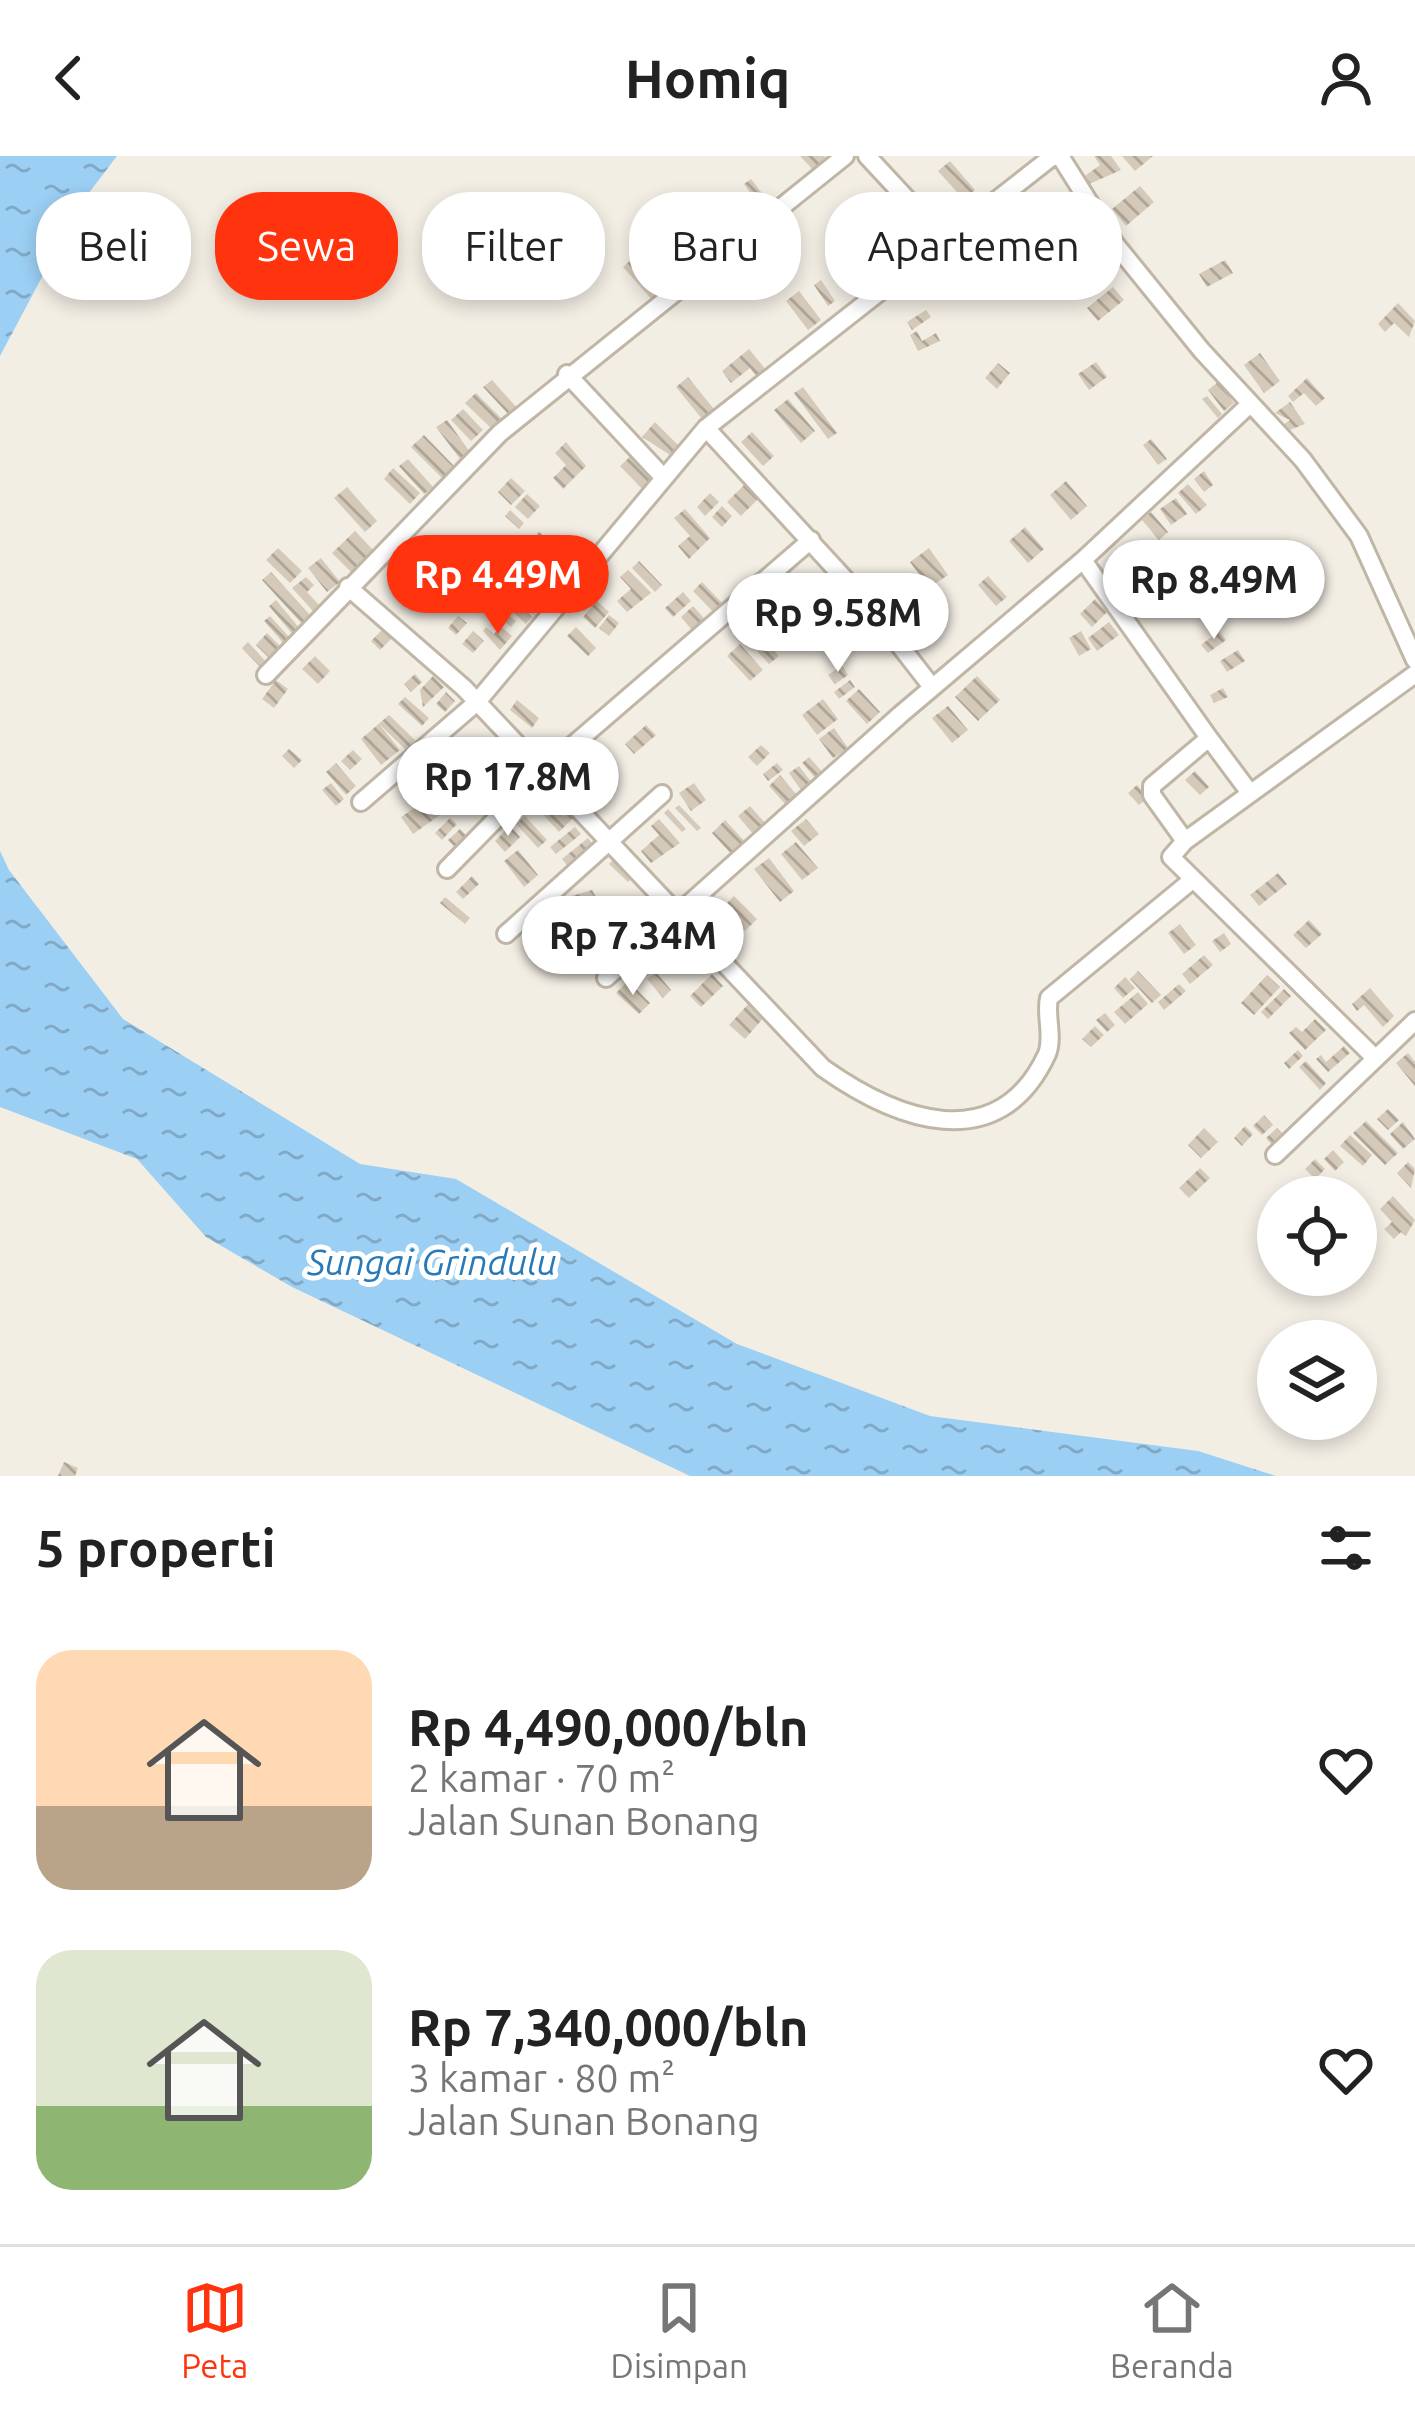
<!DOCTYPE html>
<html lang="id">
<meta charset="utf-8">
<style>
body{margin:0;font-family:Ubuntu,sans-serif;background:#f6f6f6;color:#222;height:100vh;display:flex;flex-direction:column;font-size:45px;white-space:nowrap}
*{box-sizing:border-box;margin:0}
p{font-size:39px;color:#767676}
.icon{flex:none;width:66px;height:66px;fill:none;stroke:currentColor;stroke-width:2;stroke-linecap:round;stroke-linejoin:round}
.map{position:relative;height:1320px;overflow:hidden}
.sheet{display:flex;flex-direction:column;background:#fff;flex:1}
.sheet>*{flex:none}
.guide{position:absolute;left:36px;top:36px;width:1344px;height:108px;display:flex;gap:24px}
.tools{position:absolute;left:1257px;top:1020px;display:grid;gap:24px}
.tools a{display:grid;place-items:center;width:120px;height:120px;border-radius:50%;background:#fff;box-shadow:0 6px 18px #0003;font-size:60px}
.price{position:absolute;translate:-50% -102px;padding:0 27px;border-radius:42px;background:#fff;color:#222;font-size:39px;line-height:78px;filter:drop-shadow(0 3px 6px #0008)}
.price::after{content:'';position:absolute;left:50%;top:72px;width:36px;height:27px;margin-left:-18px;background:inherit;clip-path:polygon(0 0,100% 0,50% 100%)}
.price.selected{background:#ff340f;color:#fff}
ul{padding:0;list-style:none}
li{display:flex;align-items:center;gap:36px;height:300px;padding:0 36px}
li span{display:grid;place-items:center;flex:none;width:336px;height:240px;border-radius:36px;color:#555}
li>.icon{margin-inline-start:auto}
span .icon{width:144px;height:144px;fill:#fffc;stroke-width:1}
li b{font-size:51px}
h2{display:flex;justify-content:space-between;align-items:center;height:144px;padding:0 36px;font-size:51px}
.pill{padding:0 42px;border-radius:48px;background:#fff;box-shadow:0 6px 18px #0003;font-size:42px;line-height:108px}
.pill.selected{background:#ff340f;color:#fff}
header{display:flex;justify-content:space-between;align-items:center;height:156px;padding:0 36px;background:#fff;font-size:54px;font-weight:600}
.tabs{display:flex;justify-content:space-around;align-items:center;height:168px;border-top:3px solid #e0e0e0;background:#fff;font-size:33px;color:#767676}
.tabs a{display:grid;justify-items:center;gap:6px}
.tabs .selected{color:#ff340f}
.map>svg:first-child{display:block}
</style>
<header><svg class="icon" aria-label="back" viewBox="0 0 24 24"><path d="M15 5l-7 7 7 7"/></svg>Homiq<svg class="icon" aria-label="person" viewBox="0 0 24 24"><circle cx="12" cy="8" r="4"/><path d="M4 21q1-7 8-7t8 7"/></svg></header>
<div class="map">
<svg width="1415" height="1320" viewBox="0 0 1415 1320">
<defs>
<pattern id="water-ripples" width="26" height="14" patternUnits="userSpaceOnUse" patternTransform="scale(3)"><rect width="26" height="14" fill="#9ccff4"/><path d="M2 4q2-2 4 0t4 0M15 11q2-2 4 0t4 0" fill="none" stroke="#81a9c6"/></pattern>
<pattern id="building-back-hatch" width="6" height="6" patternUnits="userSpaceOnUse" patternTransform="scale(3)"><rect width="6" height="6" fill="#d5cab9"/><path d="M-1 5l2 2M0 0l6 6M5-1l2 2" fill="none" stroke="#afa597"/></pattern>
</defs>
<rect width="100%" height="100%" fill="#f3eee4"/>
<!-- water -->
<path fill="url(#water-ripples)" d="M0,0h117l-35,46 -82,154z
M0,695l9,19 114,149 237,145 96,15 281,165 193,72 268,35 78,25h-586l-398,-189 -86,-50 -69,-78 -137,-52z"/>
<!-- building -->
<path fill="url(#building-back-hatch)" d="M800,0h24l5,5 -13,12z
M1094,0h17l10,14 -34,15 -5,-7 18,-13z
M1122,0h31l-18,15z
M950,5l25,29 -11,10 -26,-29z
M751,23l21,27 -8,6 -20,-28z
M1140,30l14,16 -28,24 -14,-17z
M879,80l16,21 -11,8 -15,-21z
M641,95l31,35 -18,16 -31,-35z
M1225,104l8,13 -26,14 -8,-13z
M821,124l14,21 -7,5 -14,-21z
M1113,131l11,13 -26,21 -11,-13z
M799,135l22,29 -13,10 -22,-29z
M1398,147l17,18 -6,16 -15,-14 -9,9 -7,-8z
M926,154l5,7 -19,13 -5,-8z
M917,175l5,10 14,-8 4,8 -22,10 -8,-16z
M749,193l17,21 -9,8 -7,-10 -19,15 -9,-12z
M1260,197l20,28 -16,12 -20,-28z
M1096,206l11,15 -18,13 -11,-16z
M998,207l12,10 -13,16 -12,-11z
M688,221l30,37 -12,10 -30,-37z
M1307,222l18,20 -9,8 -12,-13 -11,9 -5,-6z
M492,224l26,29 -8,7 -27,-29z
M1218,226l16,21 -10,8 -16,-21z
M803,231l34,46 -9,6 -34,-46z
M476,237l29,29 -10,10 -30,-29z
M1207,240l15,18 -4,4 -16,-19z
M788,243l27,32 -14,12 -27,-33z
M1290,246l15,22 -18,7 -4,-6 7,-5 -15,-7z
M463,253l20,21 -12,11 -20,-21z
M447,264l23,32 -10,7 -24,-32z
M655,266l26,26 -8,9 -31,-20z
M752,276l22,24 -11,10 -22,-24z
M424,279l30,31 -12,12 -31,-31z
M1151,283l16,20 -9,6 -15,-20z
M566,286l20,24 -23,23 -10,-11 13,-13 -11,-12z
M633,298l25,26 -13,12 -25,-26z
M408,303l25,28 -9,7 -25,-28z
M393,312l27,25 -10,11 -26,-25z
M1204,315l9,14 -9,7 -10,-13z
M511,322l14,13 -14,14 -13,-13z
M1066,325l21,25 -16,14 -21,-25z
M746,327l14,14 -19,19 -14,-14z
M1188,328l19,21 -11,9 -18,-21z
M347,331l30,34 -12,11 -31,-34z
M710,337l9,9 -14,14 -8,-9z
M527,338l13,12 -12,13 -13,-12z
M1176,342l11,16 -16,11 -11,-16z
M722,350l10,10 -10,11 -10,-10z
M685,353l25,29 -21,21 -11,-13 12,-10 -16,-18z
M510,354l14,13 -5,6 -14,-13z
M1151,356l17,20 -9,8 -17,-20z
M1025,371l19,22 -16,14 -19,-22z
M355,375l20,21 -22,22 -21,-21z
M539,376l8,7 -8,10 -9,-7z
M562,385l7,7 -7,7 11,11 -9,9 -18,-19z
M278,392l24,23 -12,12 -24,-23z
M929,392l19,27 -19,13 -19,-26z
M476,393l14,15 -7,6 -13,-15z
M321,402l19,24 -13,10 -19,-24z
M527,405l9,8 -12,13 -9,-7z
M639,405l23,24 -7,7 -23,-24z
M416,412l30,28 -14,14 -30,-28z
M628,414l23,23 -24,19 -10,-11 14,-12 -11,-12z
M271,416l40,44 -9,8 -40,-44z
M509,418l13,13 -10,10 -13,-13z
M541,419l8,10 -12,10 -9,-10z
M988,420l19,21 -11,9 -18,-21z
M306,421l8,8 -7,7 13,14 -6,6 -22,-24z
M832,422l12,15 -37,28 -11,-15z
M702,426l24,25 -9,9 -24,-25z
M526,433l15,17 -8,8 -15,-17z
M683,436l8,9 -18,16 -8,-9z
M513,442l19,19 -6,7 -20,-19z
M1095,443l12,13 -15,15 -12,-13z
M276,444l25,30 -7,6 -25,-30z
M597,445l12,11 -14,16 -12,-11z
M693,450l17,19 -13,11 -16,-19z
M500,452l16,13 -5,6 -16,-13z
M609,459l10,8 -10,13 -10,-8z
M270,460l20,22 -6,6 -20,-23z
M458,460l9,7 -11,12 -8,-7z
M1109,466l10,13 -22,16 -9,-13z
M500,470l12,10 -12,14 -17,-19 3,-4 8,7z
M576,471l20,21 -8,8 -21,-20z
M383,473l9,9 -12,12 -9,-9z
M473,475l11,10 -11,12 -11,-9z
M1081,475l10,18 -12,7 -10,-18z
M1219,475l7,9 -18,13 -7,-8z
M267,477l20,20 -12,11 -19,-19z
M248,486l21,23 -6,5 -21,-22z
M767,487l12,13 -10,8 -12,-13z
M740,488l23,26 -13,11 -23,-25z
M1238,494l7,11 -18,11 -7,-11z
M315,500l15,15 -12,13 -16,-15z
M842,509l6,10 -13,9 -7,-9z
M415,518l7,8 -11,10 -7,-8z
M433,520l11,11 -21,20 -3,-17z
M977,520l23,24 -22,21 -23,-24z
M276,524l12,9 -14,19 -12,-9z
M850,524l5,7 -16,12 -5,-7z
M1223,532l5,9 -14,6 -4,-8z
M859,533l21,23 -13,12 -21,-23z
M446,536l9,9 -10,11 -9,-8z
M405,541l24,21 -7,8 -24,-22z
M823,543l15,20 -21,16 -15,-20z
M517,544l22,18 -7,10 -22,-18z
M948,550l20,24 -16,13 -20,-25z
M389,559l26,25 -9,10 -27,-26 21,26 -19,15 -20,-26z
M646,569l10,10 -22,19 -9,-10z
M834,572l14,20 -15,10 -14,-19z
M761,589l9,8 -13,13 -9,-9z
M289,593l13,11 -8,8 -12,-12z
M353,594l9,9 -12,11 -9,-9z
M809,601l15,17 -7,6 -15,-17z
M336,607l20,23 -10,9 -20,-23z
M777,607l6,7 -15,11 -5,-7z
M799,610l13,17 -11,7 -12,-17z
M1195,615l14,16 -9,8 -15,-15z
M780,619l16,19 -11,10 -16,-18z
M331,627l13,16 -8,7 -14,-16z
M694,627l12,17 -15,11 -12,-18z
M1137,629l11,12 -9,8 -11,-12z
M429,642l11,17 -27,19 -12,-17z
M550,646l14,14 8,-8 6,5 -19,19 -19,-21z
M679,649l22,23 -4,3 -22,-23z
M750,650l16,18 -12,11 -16,-19z
M668,653l18,20 -4,3 -18,-19z
M525,660l22,24 -9,8 -22,-24z
M450,662l7,6 -15,16 -7,-7z
M659,663l21,24 -29,20 -10,-12 18,-16 -8,-9z
M806,663l13,15 -15,12 -13,-15z
M725,664l23,25 -14,12 -22,-24z
M510,670l10,11 -15,15 -10,-11z
M575,671l6,7 -25,20 -6,-7z
M460,673l8,8 -11,12 -9,-9z
M588,682l8,11 -25,21 -9,-11z
M796,686l22,26 -16,12 -21,-26z
M518,694l20,25 -14,12 -20,-26z
M617,700l19,19 -8,7 -19,-18z
M769,702l25,33 -14,11 -26,-33z
M1278,717l9,11 -28,22 -9,-11z
M472,720l7,8 -16,15 -7,-7z
M592,734l9,16 -19,13 -17,-21z
M734,740l23,23 -12,12 -23,-23z
M445,741l25,21 -5,6 -25,-21z
M560,748l17,24 -19,14 -17,-24z
M604,751l16,21 -11,8 -8,-10 -12,9 -7,-10z
M1309,764l13,14 -16,14 -13,-13z
M1180,768l16,21 -12,9 -16,-21z
M1224,777l7,11 -11,8 -8,-11z
M605,782l15,17 -8,7 -15,-17z
M1204,799l9,10 -23,19 -8,-10z
M1138,815l23,24 -9,8 -22,-24z
M656,816l15,18 -8,8 -16,-19z
M712,818l11,12 -22,21 -11,-11z
M1267,819l13,12 -26,28 -13,-12z
M1125,821l10,11 -12,10 -9,-10z
M628,825l22,22 -11,11 -23,-21z
M1179,828l7,7 -22,19 -6,-8z
M1370,832l24,28 -11,11 -19,-22 -7,6 -5,-7z
M1284,833l7,7 -23,23 -7,-7z
M1138,836l10,12 -23,20 -11,-12z
M751,845l15,14 -21,24 -16,-14z
M1105,857l10,12 -8,7 -11,-12z
M1315,863l11,11 -21,20 -16,-17 7,-6 6,5z
M1095,870l9,9 -13,12 -9,-8z
M1344,890l6,7 -22,19 -12,-13 5,-4 5,7z
M1298,894l5,6 -14,13 -5,-6z
M1408,897l7,9v24l-19,-23z
M1306,905l20,22 -6,7 -21,-23z
M1388,953l11,11 -11,10 -11,-11z
M1264,959l9,10 -11,10 -9,-9z
M1366,965l32,32 -13,12 -32,-32z
M1403,966l12,17 -12,10 -13,-15z
M1245,970l8,8 -11,12 -8,-8z
M1204,972l14,14 -17,16 -13,-13z
M1277,972l10,11 -12,10 -9,-11z
M1350,979l22,20 -9,11 -23,-20z
M1333,994l11,12 -9,9 -11,-12z
M1315,1003l10,10 -10,10 -10,-10z
M1408,1006l7,7 -4,19 -14,-15z
M1200,1012l10,10 -21,20 -10,-10z
M1393,1040l22,24 -9,16 -5,-4 -7,7 -10,-10 8,-7 -12,-13z
M64,1306l14,6 -3,8h-17z"/>
<g fill="none" stroke-linecap="round" stroke-linejoin="round">
<defs>
<path id="minor" d="M867,0l78,84
M1060,0l56,89 86,106 101,109 56,76 56,124
M567,218l97,104
M706,272l160,174 66,85
M1083,404l126,178 -57,48v9l33,46
M348,431l116,101 359,380c72,51 175,92 224,-14 7,-17 -2,-39 2,-56l142,-117
M266,519l234,-242 345,-277
M1209,582l41,55
M361,646l116,-100 229,-274 347,-272
M447,713l97,-99 267,-230
M506,778l156,-140
M606,822l294,-263 183,-155 166,-155
M1373,900l-202,-199 14,-16 230,-167
M1275,999l140,-134"/>
</defs>
<!-- minor casing -->
<use href="#minor" stroke="#bfb6a6" stroke-width="22"/>
<!-- minor -->
<use href="#minor" stroke="#fff" stroke-width="16"/>
</g>
<g text-anchor="middle" stroke-width="10" stroke-linejoin="round" paint-order="stroke">
<!-- water labels -->
<g font-size="36" font-style="italic" fill="#2779b7" stroke="#fff">
<text x="432" y="1119">Sungai Grindulu</text>
</g>
</g>
</svg>
<div class="tools">
<a><svg class="icon" aria-label="locate" viewBox="0 0 24 24"><circle cx="12" cy="12" r="6"/><path d="M12 2v4M12 18v4M2 12h4M18 12h4"/></svg></a>
<a><svg class="icon" aria-label="layers" viewBox="0 0 24 24"><path d="M12 4l9 5-9 5-9-5zM3 14l9 5 9-5"/></svg></a>
</div>
<b class="price selected" style="left:498px;top:481px">Rp 4.49M</b>
<b class="price" style="left:1214px;top:486px">Rp 8.49M</b>
<b class="price" style="left:838px;top:519px">Rp 9.58M</b>
<b class="price" style="left:508px;top:683px">Rp 17.8M</b>
<b class="price" style="left:633px;top:842px">Rp 7.34M</b>
<div class="guide">
<a class="pill">Beli</a>
<a class="pill selected">Sewa</a>
<a class="pill">Filter</a>
<a class="pill">Baru</a>
<a class="pill">Apartemen</a>
</div>
</div>
<section class="sheet">
<h2>5 properti<svg class="icon" aria-label="filters" viewBox="0 0 24 24"><path d="M4 7h16M4 17h16"/><circle cx="9" cy="7" r="2"/><circle cx="15" cy="17" r="2"/></svg></h2>
<ul>
<li><span style="background:linear-gradient(#ffd9b3 65%,#b9a48a 0)"><svg class="icon" aria-label="home" viewBox="0 0 24 24"><path d="M3 11l9-7 9 7M6 9v11h12V9"/></svg></span><div><b>Rp 4,490,000/bln</b><p>2 kamar · 70 m²</p><p>Jalan Sunan Bonang</p></div><svg class="icon" aria-label="heart" viewBox="0 0 24 24"><path d="M12 20l-8-8c-3-5 5-10 8-4 3-6 11-1 8 4z"/></svg></li>
<li><span style="background:linear-gradient(#dfe7d0 65%,#8fb573 0)"><svg class="icon" aria-label="home" viewBox="0 0 24 24"><path d="M3 11l9-7 9 7M6 9v11h12V9"/></svg></span><div><b>Rp 7,340,000/bln</b><p>3 kamar · 80 m²</p><p>Jalan Sunan Bonang</p></div><svg class="icon" aria-label="heart" viewBox="0 0 24 24"><path d="M12 20l-8-8c-3-5 5-10 8-4 3-6 11-1 8 4z"/></svg></li>
</ul>
</section>
<nav class="tabs">
<a class="selected"><svg class="icon" aria-label="map" viewBox="0 0 24 24"><path d="M3 6l6-2 6 2 6-2v14l-6 2-6-2-6 2zM9 4v14M15 6v14"/></svg>Peta</a>
<a><svg class="icon" aria-label="saved" viewBox="0 0 24 24"><path d="M7 4h10v16l-5-4-5 4z"/></svg>Disimpan</a>
<a><svg class="icon" aria-label="home" viewBox="0 0 24 24"><path d="M3 11l9-7 9 7M6 9v11h12V9"/></svg>Beranda</a>
</nav>
